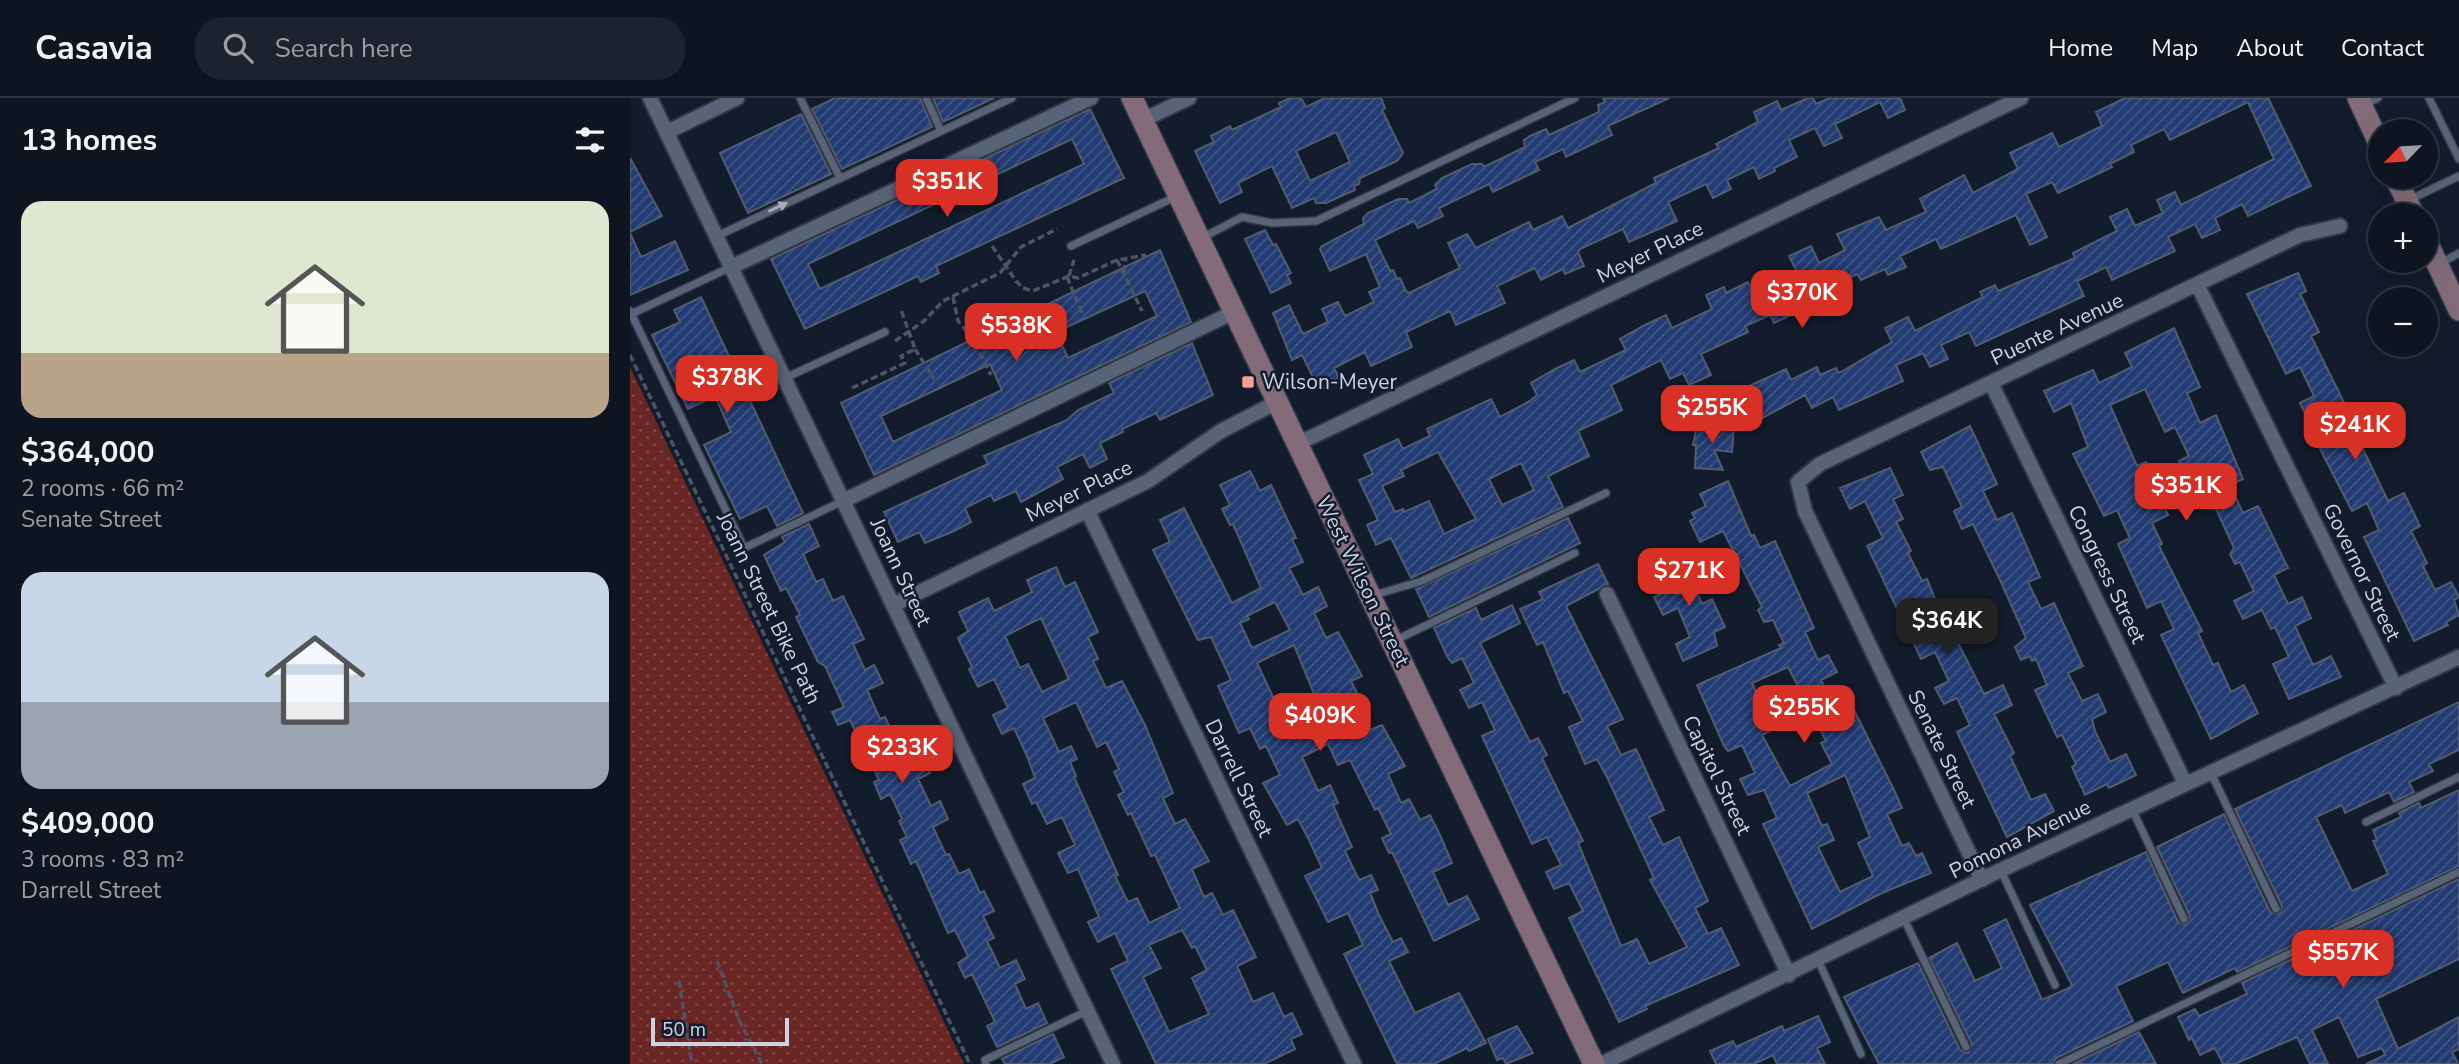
<!DOCTYPE html>
<meta charset="utf-8">
<style>
body{margin:0;font-family:"Nunito Sans",sans-serif;background:#1c222e;color:#f1f3f6;height:100vh;display:flex;flex-direction:column;font-size:26px;white-space:nowrap}
*{box-sizing:border-box;margin:0}
p{font-size:23px;color:#9b9fa5}
.icon{flex:none;width:38px;height:38px;fill:none;stroke:currentColor;stroke-width:2;stroke-linecap:round;stroke-linejoin:round}
.map{position:relative;flex:1;overflow:hidden}
.drawer{display:flex;flex-direction:column;background:#0e1521;width:630px}
.drawer>*{flex:none}
.needle{width:46px;rotate:245deg}
.fabs{position:absolute;left:1738px;top:21px;display:grid;gap:14px}
.fabs a{display:grid;place-items:center;width:70px;height:70px;border-radius:50%;background:#0e1521;box-shadow:0 7px 28px #0002,0 0 0 2px #2e343f;font-size:35px}
.scale{position:absolute;left:21px;bottom:18px;width:138px;box-sizing:border-box;padding-left:7px;border:4px solid #ced4df;border-top:0;font-size:19px;line-height:24px;white-space:nowrap;color:#ced4df;-webkit-text-stroke:5px #131c2c;paint-order:stroke}
.price{position:absolute;translate:-50% -60px;padding:0 16px;border-radius:14px;background:#d93025;color:#fff;font-size:23px;line-height:46px;filter:drop-shadow(0 2px 4px #0008)}
.price::after{content:'';position:absolute;left:50%;top:42px;width:21px;height:16px;margin-left:-10px;background:inherit;clip-path:polygon(0 0,100% 0,50% 100%)}
.price.active{background:#222;color:#fff}
ul{padding:0;list-style:none}
li{display:grid;align-content:center;gap:14px;height:371px;padding:0 21px}
li span{display:grid;place-items:center;height:217px;border-radius:21px;color:#555}
li>.icon{margin-inline-start:auto}
span .icon{width:126px;height:126px;fill:#fffc;stroke-width:1}
li b{font-size:30px}
h2{display:flex;justify-content:space-between;align-items:center;height:84px;padding:0 21px;font-size:30px}
header{display:flex;align-items:center;gap:42px;box-sizing:border-box;height:98px;padding:0 35px;background:#0e1521;border-bottom:2px solid #2e343f}
header strong{font-size:33px}
nav{display:flex;gap:38px;margin-inline-start:auto;font-size:24px}
.search{width:490px;height:63px;background:#1c222e;display:flex;align-items:center;gap:18px;box-sizing:border-box;padding:0 24px;border-radius:28px;color:#9b9fa5;font-size:26px}
main{display:flex;flex:1;min-height:0}
.map>svg:first-child{display:block}
</style>
<header>
<strong>Casavia</strong>
<div class="search"><svg class="icon" aria-label="search" viewBox="0 0 24 24"><circle cx="10" cy="10" r="6"/><path d="M15 15l6 6"/></svg>Search here</div>
<nav><a>Home</a><a>Map</a><a>About</a><a>Contact</a></nav>
</header>
<main>
<section class="drawer">
<h2>13 homes<svg class="icon" aria-label="filters" viewBox="0 0 24 24"><path d="M4 7h16M4 17h16"/><circle cx="9" cy="7" r="2"/><circle cx="15" cy="17" r="2"/></svg></h2>
<ul>
<li><span style="background:linear-gradient(#dfe7d0 70%,#b9a48a 0)"><svg class="icon" aria-label="home" viewBox="0 0 24 24"><path d="M3 11l9-7 9 7M6 9v11h12V9"/></svg></span><div><b>$364,000</b><p>2 rooms · 66 m²</p><p>Senate Street</p></div></li>
<li><span style="background:linear-gradient(#c9d6e8 60%,#9aa5b1 0)"><svg class="icon" aria-label="home" viewBox="0 0 24 24"><path d="M3 11l9-7 9 7M6 9v11h12V9"/></svg></span><div><b>$409,000</b><p>3 rooms · 83 m²</p><p>Darrell Street</p></div></li>
</ul>
</section>
<div class="map">
<svg width="1829" height="966" viewBox="0 0 1829 966">
<defs>
<pattern id="grass-dots" width="8" height="8" patternUnits="userSpaceOnUse" patternTransform="scale(1.75)"><rect width="8" height="8" fill="#6a2624"/><path d="M2 2h.1M6 6h.1" fill="none" stroke="#7e4543" stroke-width="1.8" stroke-linecap="round"/></pattern>
<pattern id="water-rules" width="6" height="5" patternUnits="userSpaceOnUse" patternTransform="scale(1.75)"><rect width="6" height="5" fill="#00002e"/><path d="M0 2.5h6" fill="none" stroke="#24244c"/></pattern>
<pattern id="building-hatch" width="6" height="6" patternUnits="userSpaceOnUse" patternTransform="scale(1.75)"><rect width="6" height="6" fill="#223b72"/><path d="M-1 1l2-2M0 6l6-6M5 7l2-2" fill="none" stroke="#415686"/></pattern>
</defs>
<rect width="100%" height="100%" fill="#131c2c"/>
<!-- grass -->
<path fill="url(#grass-dots)" d="M0,269l334,697h-334z"/>
<!-- water -->
<path fill="url(#water-rules)" d="M372,207l7,14 -30,15 -7,-15z"/>
<!-- building -->
<path fill="url(#building-hatch)" stroke="#525c70" stroke-width="2" fill-rule="evenodd" d="M205,0h85l12,29 -90,42 -30,-60z
M303,0h61l-51,24z
M660,0h11l5,9 19,-9h56l4,10 -3,2 21,43 -6,8 -37,17 -1,6 -5,2 1,4 -29,13h-10l-2,-5 -22,10 -20,-42 -34,17 4,9 -22,11 -25,-52 19,-9 -3,-6 19,-10 2,4 49,-23 -2,-4zM706,34l14,30 -40,19 -14,-30z
M973,0h66l-61,28 4,9 -46,22 -3,-8 -28,13 4,8 -46,22 -4,-8 -50,24 4,8 -25,12 -4,-7 -39,19 15,31 3,-1 4,9 3,-1 6,13 3,2 51,-25 -12,-25 19,-9 9,14 53,-26 4,8 29,-14 6,12 88,-45 -2,-5 65,-30 -3,-4 42,-22 -4,-10 23,-11 4,9 27,-12h5l3,6 14,-6h70l5,12 -17,8 -8,-16 -45,22 7,14 -18,8 -9,-18 -26,12 8,17 -23,11 1,3 -16,8 -5,-12 -27,13 4,9 -18,9 -7,-14 -38,18 9,19 -48,21 -6,-13 -43,20 -2,3 6,14 -19,8 -2,-5 -22,11 -6,-12 -38,18 8,17 -49,22 -6,-14 -44,21 6,15 -41,19 -6,-14 -31,16 6,12 -21,10 -17,-35 -10,5 -19,-47 16,-8 14,29 25,-12 -6,-13 16,-7 7,14 29,-14 -5,-10 11,-5 -14,-33 -36,17 -10,-22 2,-3 42,-22 -1,-6 5,-5 30,-14h9l2,4 28,-14 -2,-4 7,-7 30,-14h10l2,3 41,-20 -1,-7 6,-4 16,-7 3,6 50,-23 -1,-7 7,-3z
M1495,0h143l43,88 -63,30 -6,-12 -27,14 5,12 -18,8 -7,-14 -27,13 7,14 -63,29 -6,-13 -29,14 7,15 -108,50 -7,-14 -28,13 7,14 -18,8 -7,-14 -27,12 7,16 -64,29 -6,-13 -21,11 -7,-13 -54,29 -9,-20 13,-6 -6,-12 37,-17 5,11 26,-13 3,8 16,-7 3,5 53,-31 -7,-14 23,-11 7,14 68,-34 -3,-5 15,-7 3,6 77,-33 -2,-5 44,-22 -7,-14 17,-8 8,17 28,-13 -6,-13 18,-8 6,13 93,-46 -26,-57 -78,38 -6,-11 -33,16 3,7 -24,12 2,3 -54,26 -6,-11 -26,12 21,43 -17,8 -14,-30 -75,34 -5,-10 -36,17 6,11 -18,8 -3,-6 -24,11 -4,-6 -28,13 3,7 -43,22 -15,7 -4,-8 -25,11 3,6 -47,22 10,21 -22,10 -6,-12 -13,6 -9,-19 -50,25 11,25 -44,21 11,25 -41,20 15,31 -152,71 -20,-40 -15,7 -9,-20 11,-5 -19,-40 14,-6 -9,-19 34,-16 5,10 27,-13 -3,-7 64,-30 9,18 30,-16 7,-6 -6,-12 26,-15 17,-8 6,12 46,-22 -6,-11 25,-14 21,-10 6,13 40,-19 -6,-14 18,-8 2,6 22,-11 6,13 44,-21 -9,-18 22,-10 8,17 26,-13 -8,-16 42,-17 7,13 40,-18 -6,-13 44,-24 9,18 45,-24 -8,-16 42,-20 7,14 43,-21 -6,-14zM808,354l38,67 -32,15 -15,-33 -25,11 -1,-3 -8,3 -13,-26 22,-10 -3,-6zM891,365l13,27 -32,15 -13,-26z
M460,11l34,69 -188,88 3,7 -18,9 -3,-6 -113,53 -34,-70zM442,41l12,25 -264,125 -12,-25z
M171,16l30,60 -83,39 -28,-60z
M0,60l32,58 -32,16z
M635,132l8,15 3,-1 15,29 -4,2 4,8 -20,10 -26,-54z
M0,135l11,24 34,-16 13,29 -58,25z
M530,152l31,72 -317,153 -33,-72 130,-63 4,10 56,-27 -4,-9zM515,193l12,25 -89,42 -12,-26zM360,266l12,26 -109,52 -12,-26z
M1668,175l8,18 -6,3 19,38 -8,4 54,109 -3,2 26,54 16,-8 16,33 -9,5 16,32 -4,3 12,24 16,-8 8,15 -5,3 5,15 -13,7 2,3 -34,16 -50,-104 15,-7 -12,-27 -15,8 -32,-62 15,-7 -14,-28 -13,6 -8,-17 14,-7 -14,-29 -14,7 -39,-80z
M71,199l102,216 -26,13 -10,-20 -27,13 -36,-74 27,-13 -16,-36 -27,13 -36,-74 28,-13 -6,-12z
M1544,230l26,59 -13,6 13,30 16,-8 27,64 -13,6 13,28 15,-7 30,62 -14,7 14,29 14,-7 9,21 -16,8 18,39 18,-9 10,21 -52,22 -16,-35 16,-7 -14,-30 -4,2 -9,-19 -19,9 -9,-18 20,-10 -14,-29 -5,2 -5,-10 4,-6 -36,-78 -12,6 -7,-15 10,-5 -14,-29 -10,5 -20,-43 -35,16 27,61 9,-4 22,53 -16,8 10,21 -3,2 43,85 -4,2 15,32 5,-2 13,29 13,-7 14,28 -47,26 -50,-104 13,-6 -13,-28 -14,7 -29,-64 12,-6 -13,-28 -13,6 -31,-62 15,-7 -17,-44 -17,9 -10,-21 49,-21 6,13 33,-16 -7,-14z
M562,245l21,52 -53,25 -4,-7 -34,16 1,3 -23,11 7,16 -17,9 -7,-14 -26,13 6,12 -42,23 -5,-11 -22,10 -3,-6 -26,13 6,14 -17,9 -29,12 -5,-10h-3l-19,9 -14,-30 104,-48 -4,-8 83,-36 11,-10 36,-17 -5,-10z
M1068,321l3,5 33,3 -2,25 -18,-2 9,20 -28,-2 1,-23h-3z
M1340,328l27,58 -14,7 14,29 15,-7 28,64 -12,5 13,27 13,-6 29,63 -15,7 14,28 16,-7 8,18 -14,7 3,12 15,31 16,-8 10,21 -27,13 -2,-4 -22,11 -13,-28 4,-3 -14,-29 -5,2 -22,-47 12,-5 -11,-26 -4,2 -2,-5 -9,4 -6,-13 11,-9 -26,-58 -27,-56 -11,5 -8,-18 8,-4 -19,-40 -13,3 -9,-18z
M1260,370l13,27 -10,4 10,20 -7,3 15,29 -3,2 14,28 5,-2 20,50 18,-9 7,14 -15,7 27,53 19,-9 9,20 -18,9 20,39 -4,3 21,44 14,-6 9,17 -47,26 -50,-105 13,-7 -13,-27 -13,6 -9,-16 14,-7 -14,-29 -14,7 -54,-113 16,-8 -18,-37 -15,8 -10,-21z
M620,373l10,20 11,-6 25,53 -4,1 11,23 -14,6 14,27 15,-8 9,19 -13,7 12,25 12,-6 24,44 -11,5 11,22 -4,2 12,25 12,-5 23,41 -17,8 13,29 8,-4 11,21 10,-5 10,20 12,28 -19,9 15,33 19,-9 12,23 -45,22 -42,-89 -3,1 -7,-15 9,-4 -13,-26 -3,2 -25,-50 -12,5 -10,-21 -26,13 16,34 12,-6 8,18 -5,2 19,42 -7,4 14,29 12,-5 7,15 -8,3 9,22 14,27 8,-4 7,14 -19,9 26,52 44,-20 27,50 -17,8 -2,-3 -33,16h-37l-53,-110 19,-9 -15,-32 -20,9 -23,-46 17,-8 -13,-28 -11,-21 -11,6 -24,-42 17,-8 -14,-29 -6,3 -10,-21 -11,5 -21,-47 13,-6 -20,-43 -13,3 -45,-90 17,-8 -10,-22 24,-12 48,95 29,-15 -28,-64 -3,1 -8,-16 8,-4 -10,-20zM645,504l15,28 -38,18 -12,-25 9,-4 -2,-3zM664,547l21,51 -31,14 -6,-13 -4,2 -17,-36z
M1098,383l23,55 3,-1 6,13 15,-7 39,87 -9,4 13,28 10,-5 9,17 -16,8 14,28 14,-8 45,90 8,18 -15,6 15,32 7,-3 7,13 6,-3 9,20 -49,20 -70,36 -49,-105 14,-6 -13,-28 -16,5 -8,-16 15,-6 -13,-28 -14,6 -4,-5 -27,-61 84,-37 -2,-3 5,-2 -11,-23 -9,2 -6,-12 4,-3 -39,-76 -23,11 -10,-21 5,-3 -3,-5 14,-7 -6,-12zM1158,569l38,74 -5,2 11,21 -42,22 -28,-51 12,-6 -22,-46zM1215,677l25,62 -12,6 15,33 -33,16 -22,-45 16,-7 -7,-16 -5,2 -15,-33z
M938,420l12,25 -151,74 -13,-28z
M179,426l10,22 -16,8 13,28 7,-3 10,22 10,-5 21,43 -11,5 12,26 9,-5 9,18 -16,7 13,29 5,-2 10,21 11,-6 11,24 4,-2 9,19 -12,6 13,27 9,-5 8,18 -15,8 13,28 3,-1 10,20 10,-5 11,24 4,-2 10,20 -11,5 11,22 -7,3 13,27 16,-8 9,19 -10,5 11,25 12,-6 9,20 -50,24 -10,-21 8,-4 -23,-48 -7,4 -7,-15 10,-7 -13,-26 -7,3 -32,-72 -5,3 -11,-24 7,-3 -8,-16 3,-2 -12,-25 -9,5 -7,-17 5,-2 -29,-60 -12,5 -6,-13 12,-5 -19,-41 -7,-4 -22,-45 4,-2 -14,-27 -5,3 -17,-36 21,-13 -3,-5z
M1060,456l9,21 -8,4 11,25 10,-5 13,28 -11,5 3,14 -34,15 -7,-17 14,-7 -12,-29 -15,7 -9,-18 13,-6 -7,-23z
M968,466l10,20 -42,22 57,113 -16,7 14,29 15,-6 28,61 -15,7 14,28 16,-8 29,64 -13,7 13,26 13,-6 18,37 -94,41 2,3 -28,13 -50,-104 14,-7 -14,-28 -15,6 -8,-17 15,-7 -14,-28 -15,7 -50,-108 13,-6 -13,-28 -13,6 -9,-18 14,-7 -12,-25 -10,5 -4,-5 -14,-30 42,-20 5,12 31,-15 8,18 -40,20 50,99 8,-4 9,17 -5,3 41,83 -5,2 43,103 16,-7 12,25 38,-17 -37,-67 4,-2 -47,-101 -10,-18 -12,5 -16,-37 14,-6 -15,-30 -4,2 -21,-51 -6,3 -17,-36 23,-10 -4,-7z
M426,469l9,20 10,-5 23,50 -10,5 10,22 -5,2 13,27 16,-7 23,44 28,68 -10,5 12,26 10,-5 24,42 -17,8 12,28 8,-4 11,22 10,-5 23,47 -19,9 16,36 20,-9 11,24 8,-4 10,21 -11,5 4,10 -31,15h-108l-45,-95 17,-8 -13,-28 -17,9 -10,-20 11,-5 -10,-23 -11,-25 -10,4 -10,-20 17,-8 -13,-28 -15,7 -11,-22 -4,2 -9,-20 12,-6 -8,-22 -13,-28 -12,6 -9,-19 15,-7 -14,-29 -16,8 -9,-18 3,-2 -14,-29 10,-7 -9,-19 29,-14 6,13 38,-19 -5,-12zM411,520l28,61 -27,13 -14,-28 -8,4 -15,-32zM446,604l21,45 9,-5 13,27 -5,3 10,20 -6,3 10,20 3,-2 20,43 4,-1 25,53 -31,15 -12,-25 -9,4 -13,-26 3,-1 -44,-98 2,-1 -6,-14 7,-3 -6,-13 -12,6 -16,-34zM552,832l10,18 3,-2 12,24 -15,8 17,36 -40,18 -26,-55 18,-9 -12,-23z
M1829,604v48l-30,14 4,7 -24,11 5,10 -20,10 -5,-10 -44,21 -3,-8 -26,12 36,74 36,-17 -15,-33 4,-1 -4,-10 28,-13 -2,-4 20,-10 2,5 38,-18v76l-222,106 -2,-4 -52,25 -15,-31 -52,24 17,35 -77,37 -3,6h-174l-35,-67 74,-34 42,87 8,3 4,-9 -43,-86 28,-15 18,38 27,-13 -18,-38 22,-11 36,81 27,-12 3,-3 -42,-80 116,-53 32,70 8,3 4,-9 -33,-69 67,-33 46,98 9,2 3,-8 -47,-97z
M1829,781v80l-83,40 22,50 61,-32v32l-7,3 6,12h-92l19,-9 -3,-7 -24,9 -19,-40 -27,13 16,34h-18l-13,-27 -62,27h-12l-8,-16 -15,7 -8,-17 -3,2 -11,-23 17,-8 4,7 48,-22 -5,-11z
M1188,918l12,26 -13,6 8,16h-48l-4,-9 -19,9h-38l-6,-13 23,-10 3,6 46,-21 2,5z
M887,928l16,27 -27,11 -3,-6 -6,2 -9,-21z
M1509,934l17,32h-83z
M423,936l11,23 -14,7h-45l-3,-5z"/>
<g fill="none" stroke-linecap="round" stroke-linejoin="round">
<defs>
<path id="lane" d="M170,0l40,80
M296,0l15,33
M1799,0l30,61
M1733,7l15,-7
M1781,101l48,-23
M87,138l295,-138
M570,141l42,-22 30,6 44,-2 259,-123
M441,148l104,-49
M1811,165l18,-10
M0,213l114,237 99,-47
M1,216l100,-47
M155,280l100,-46
M744,497l48,-14 184,-88
M766,542l179,-87
M1581,675l65,136
M1502,711l52,110
M1736,724l93,-45
M1371,773l54,114
M1274,821l62,128
M1188,862l43,94
M356,966l-1,-4 102,-49
M1429,966l400,-192"/>
<path id="street" d="M20,0l463,966
M513,22l46,-22
M37,34l70,-34
M101,169l360,-169
M1568,188l198,402
M1361,285l194,400
M667,346l724,-346
M213,403l391,-189
M457,412l267,554
M977,496l182,381
M263,507l255,-124 73,-50 56,-29
M1352,782l-177,-369 -7,-29 22,-18 480,-229 40,-9
M971,966l400,-194 458,-213"/>
<path id="secondary" d="M502,0l462,966
M1728,0l22,47
M1765,79l19,38
M1796,142l33,70"/>
</defs>
<!-- lane casing -->
<use href="#lane" stroke="#333745" stroke-width="10"/>
<!-- street casing -->
<use href="#street" stroke="#333745" stroke-width="18"/>
<!-- secondary casing -->
<use href="#secondary" stroke="#333745" stroke-width="24"/>
<!-- path -->
<path stroke="#4d5563" stroke-width="3.5" stroke-dasharray="7 3.5" stroke-linecap="butt" d="M362,148l24,35 7,7 10,3 36,-15 9,2 39,-18 29,-5
M487,162l25,51
M494,174l2,-15
M439,178l5,-16
M437,179l15,36
M323,199l5,24 15,19 18,35
M265,243l29,-20 19,-20 57,-28 21,-26 36,-18
M285,251l19,30
M0,257l340,709
M222,290l53,-25 -4,-7 14,-7 -14,-39
M87,863l22,59 23,44
M49,883l13,83"/>
<!-- lane -->
<use href="#lane" stroke="#596377" stroke-width="7"/>
<!-- street -->
<use href="#street" stroke="#596377" stroke-width="14"/>
<!-- secondary -->
<use href="#secondary" stroke="#836c78" stroke-width="21"/>
</g>
<!-- one-way arrows -->
<defs><path id="oneway-solid" d="M-6-.8H1V-3.2L6.5 0L1 3.2V.8H-6Z" transform="scale(1.75)"/></defs>
<use fill="#a5acbb" href="#oneway-solid" transform="translate(148 109) rotate(-25)"/>
<!-- markers -->
<rect fill="#f59c95" stroke="#131c2c" stroke-width="2.5" x="611" y="277" width="14" height="14" rx="3.5"/>
<g text-anchor="middle" stroke-width="5" stroke-linejoin="round" paint-order="stroke">
<!-- street labels -->
<g font-size="21" fill="#ced4df" stroke="#131c2c">
<text transform="translate(1020 154) rotate(-26)" y="7">Meyer Place</text>
<text transform="translate(1427 231) rotate(-25)" y="7">Puente Avenue</text>
<text transform="translate(449 393) rotate(-26)" y="7">Meyer Place</text>
<text transform="translate(271 474) rotate(65)" y="7">Joann Street</text>
<text transform="translate(1732 474) rotate(64)" y="7">Governor Street</text>
<text transform="translate(1477 476) rotate(64)" y="7">Congress Street</text>
<text transform="translate(733 483) rotate(64)" y="7">West Wilson Street</text>
<text transform="translate(139 510) rotate(64)" y="7">Joann Street Bike Path</text>
<text transform="translate(1312 651) rotate(64)" y="7">Senate Street</text>
<text transform="translate(1087 677) rotate(64)" y="7">Capitol Street</text>
<text transform="translate(609 680) rotate(64)" y="7">Darrell Street</text>
<text transform="translate(1390 741) rotate(-26)" y="7">Pomona Avenue</text>
</g>
<!-- poi labels -->
<g font-size="21" fill="#ced4df" stroke="#131c2c" text-anchor="start">
<text x="632" y="291">Wilson-Meyer</text>
</g>
</g>
</svg>
<div class="fabs">
<a><svg class="needle" viewBox="-14 -14 28 28"><path d="M0-13l5 13h-10z" fill="#e53935"/><path d="M0 13l5-13h-10z" fill="#9b9fa5"/></svg></a>
<a>+</a>
<a>−</a>
</div>
<div class="scale">50 m</div>
<b class="price" style="left:317px;top:121px">$351K</b>
<b class="price" style="left:1172px;top:232px">$370K</b>
<b class="price" style="left:386px;top:265px">$538K</b>
<b class="price" style="left:97px;top:317px">$378K</b>
<b class="price" style="left:1082px;top:347px">$255K</b>
<b class="price" style="left:1725px;top:364px">$241K</b>
<b class="price" style="left:1556px;top:425px">$351K</b>
<b class="price" style="left:1059px;top:510px">$271K</b>
<b class="price active" style="left:1317px;top:560px">$364K</b>
<b class="price" style="left:1174px;top:647px">$255K</b>
<b class="price" style="left:690px;top:655px">$409K</b>
<b class="price" style="left:272px;top:687px">$233K</b>
<b class="price" style="left:1713px;top:892px">$557K</b>
</div>
</main>
